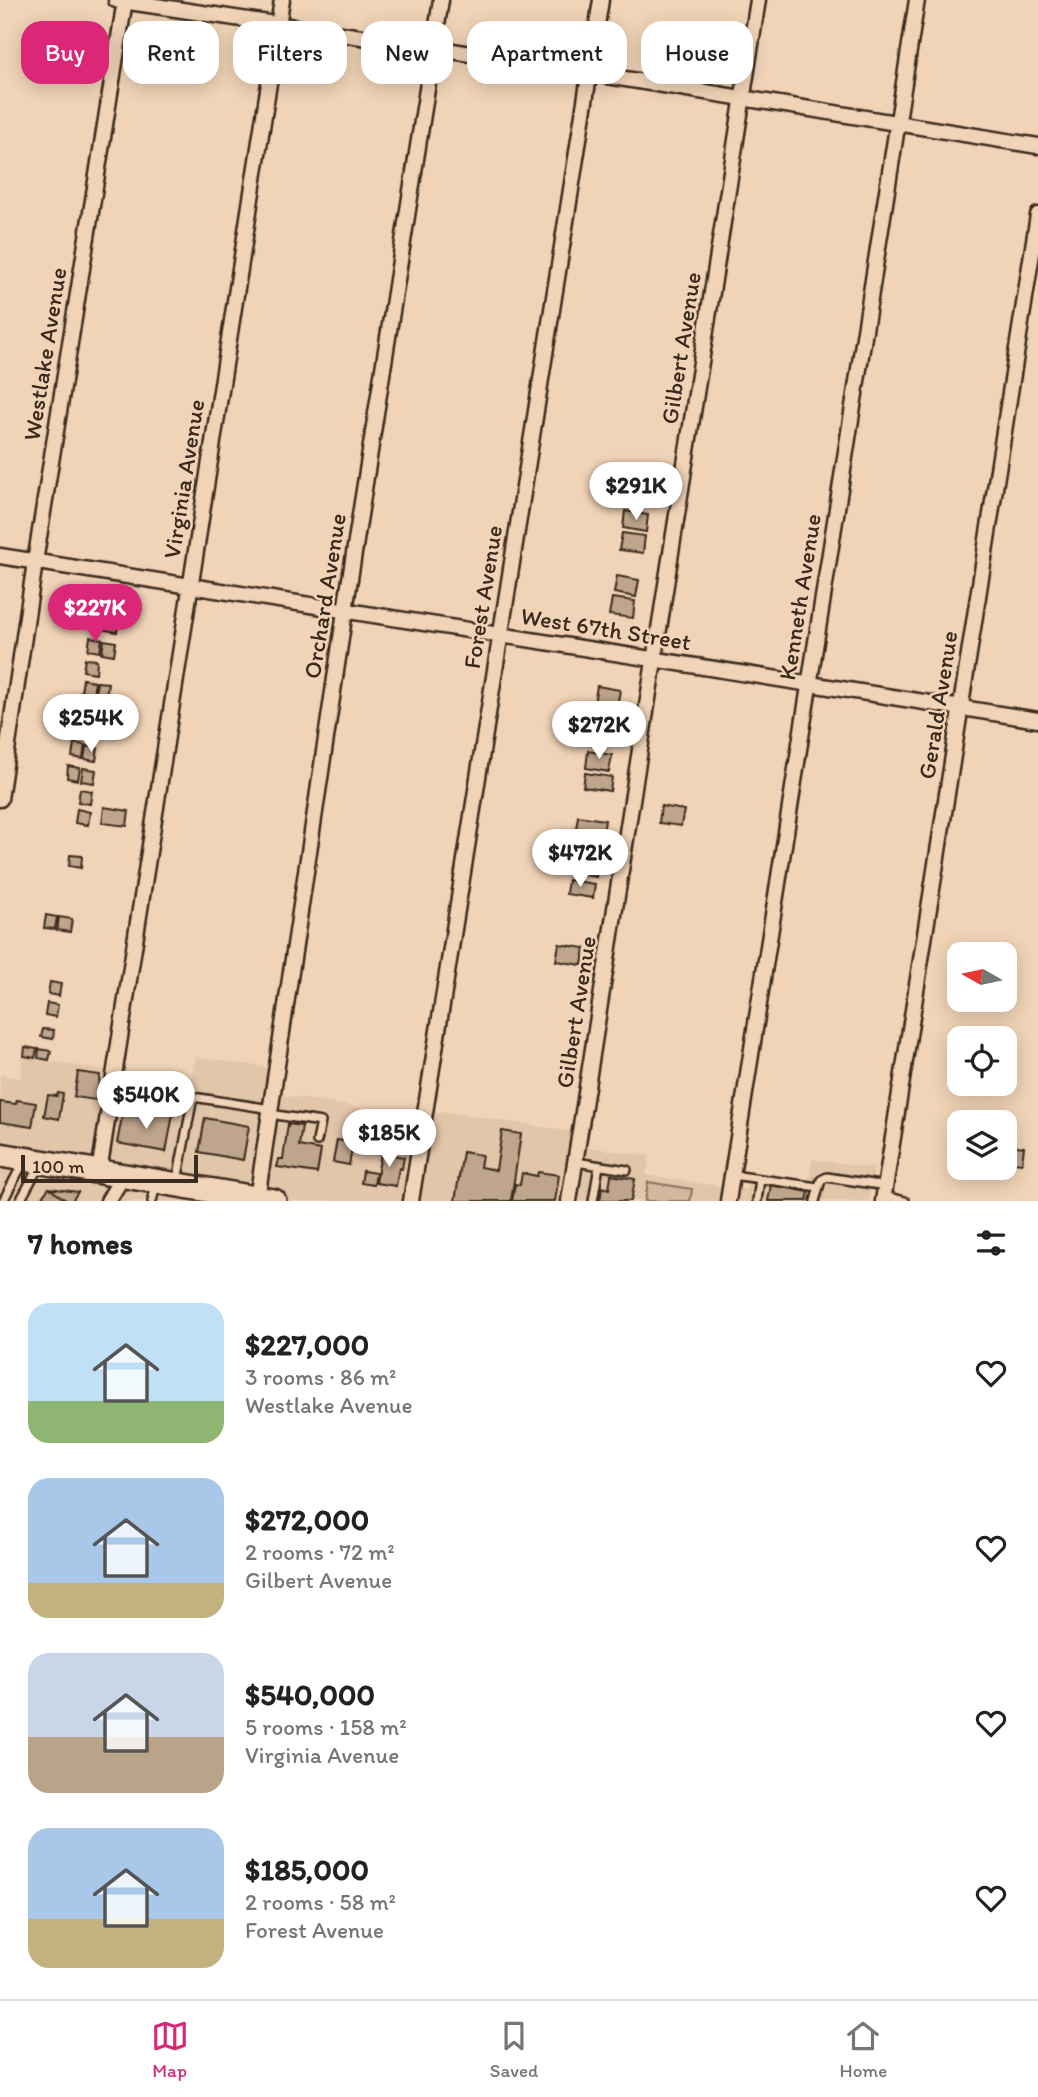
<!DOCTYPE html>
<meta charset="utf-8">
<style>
body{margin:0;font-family:Itim,sans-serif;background:#f6f6f6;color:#222;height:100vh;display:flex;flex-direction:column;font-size:26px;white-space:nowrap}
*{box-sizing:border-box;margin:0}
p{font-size:23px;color:#767676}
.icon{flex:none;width:38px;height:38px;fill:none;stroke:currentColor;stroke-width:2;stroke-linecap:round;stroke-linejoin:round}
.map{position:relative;height:1201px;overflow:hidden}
.sheet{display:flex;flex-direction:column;background:#fff;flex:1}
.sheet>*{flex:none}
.banner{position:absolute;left:21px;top:21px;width:998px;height:63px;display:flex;gap:14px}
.needle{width:46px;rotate:279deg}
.buttons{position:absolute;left:947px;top:942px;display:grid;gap:14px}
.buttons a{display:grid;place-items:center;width:70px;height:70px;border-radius:14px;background:#fff;box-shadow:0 4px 18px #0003;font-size:35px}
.scale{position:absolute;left:21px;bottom:18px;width:177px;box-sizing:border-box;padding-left:7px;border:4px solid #3b2a1e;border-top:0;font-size:19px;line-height:24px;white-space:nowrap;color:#3b2a1e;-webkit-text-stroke:5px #f1d4b7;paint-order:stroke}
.price{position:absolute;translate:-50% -60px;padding:0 16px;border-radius:24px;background:#fff;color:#222;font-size:23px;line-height:46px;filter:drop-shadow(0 2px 4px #0008)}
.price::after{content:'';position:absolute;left:50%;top:42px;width:21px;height:16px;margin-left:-10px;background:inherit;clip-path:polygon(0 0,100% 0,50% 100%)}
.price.selected{background:#db2777;color:#fff}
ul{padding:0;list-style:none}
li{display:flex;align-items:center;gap:21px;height:175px;padding:0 28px}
li span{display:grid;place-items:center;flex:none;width:196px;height:140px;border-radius:21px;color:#555}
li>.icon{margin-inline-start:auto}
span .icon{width:84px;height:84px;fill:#fffc;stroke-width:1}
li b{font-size:30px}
h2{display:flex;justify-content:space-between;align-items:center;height:84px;padding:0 28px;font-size:30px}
.tag{padding:0 24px;border-radius:21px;background:#fff;box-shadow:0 4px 18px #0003;font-size:24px;line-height:63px}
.tag.selected{background:#db2777;color:#fff}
.dock{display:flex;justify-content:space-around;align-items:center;height:98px;border-top:2px solid #e0e0e0;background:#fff;font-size:19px;color:#767676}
.dock a{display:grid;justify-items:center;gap:4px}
.dock .selected{color:#db2777}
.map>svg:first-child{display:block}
</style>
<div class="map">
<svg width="1038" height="1201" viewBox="0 0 1038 1201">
<rect width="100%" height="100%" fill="#f1d4b7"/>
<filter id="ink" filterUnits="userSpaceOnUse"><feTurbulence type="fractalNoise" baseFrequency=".0143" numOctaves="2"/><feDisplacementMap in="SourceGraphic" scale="14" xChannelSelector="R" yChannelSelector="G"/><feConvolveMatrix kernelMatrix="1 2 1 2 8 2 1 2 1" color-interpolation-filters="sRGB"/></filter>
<g filter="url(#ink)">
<!-- built -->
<path fill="#e2c6aa" d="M22,1057l169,27 5,-27 76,11 -3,25 148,24 23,-6 135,21 -2,13 77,11 -4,19 99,15 -2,11h-743v-126l21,3z
M812,1159l62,9 -5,33h-125l6,-29 59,9z"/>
<!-- green -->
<path fill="#d3b89e" stroke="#87715e" stroke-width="2" d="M648,1182l44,7 -2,12h-45z"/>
<!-- building -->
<path fill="#bfa58c" stroke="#3b2a1e" stroke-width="2" d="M625,511l23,4 -2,17 -23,-4z
M622,533l23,3 -2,17 -24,-3z
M617,576l22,4 -3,17 -22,-4z
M98,592l11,2 -2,12 -11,-2z
M112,594l11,2 -2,13 -11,-2z
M612,598l23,3 -2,17 -24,-3z
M93,615l12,2 -2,12 -12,-1z
M107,618l12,2 -2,12 -12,-2z
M90,637l12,2 -2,13 -12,-2z
M104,640l12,2 -2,13 -12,-2z
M85,659l12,1 -1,13 -13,-2z
M83,679l12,3 -2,12 -12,-2z
M97,682l11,1 -2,13 -11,-2z
M597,686l23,4 -3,17 -23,-4z
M93,704l12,1 -2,13 -12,-2z
M74,743l11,2 -2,14 -11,-2z
M86,746l12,2 -2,13 -12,-2z
M588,751l24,4 -3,17 -23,-4z
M68,766l12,2 -2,12 -11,-2z
M83,768l13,2 -2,13 -13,-2z
M585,773l27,4 -2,14 -27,-4z
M80,789l12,2 -2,13 -12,-2z
M661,806l23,4 -3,16 -22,-3z
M104,807l25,4 -2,15 -25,-3z
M77,809l13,3 -2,13 -13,-2z
M578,816l27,4 -2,14 -27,-4z
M70,855l12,1 -1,12 -12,-2z
M571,859l27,4 -2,14 -27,-4z
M568,880l27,4 -2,14 -27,-4z
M46,915l11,2 -2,12 -11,-1z
M59,917l13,2 -2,13 -13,-2z
M559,944l26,4 -3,17 -26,-4z
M50,982l11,2 -2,12 -11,-2z
M47,1003l11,2 -2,12 -11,-2z
M43,1029l11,1 -1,9 -12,-2z
M25,1047l12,2 -2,9 -11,-2z
M39,1049l12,2 -2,9 -11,-2z
M78,1072l22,3 -4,25 -22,-3z
M58,1093l5,1 -4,25 -15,-3 4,-21 9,1z
M17,1100l19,3 -4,24 -32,-5v-20l16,2z
M151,1110l22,4 -7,38 -49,-9 6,-31 27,6z
M205,1118l44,8 -6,34 -44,-8z
M288,1124l14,2 -3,20 22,4 -4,23 -40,-6 2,-8h4z
M502,1131l19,3 -10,67h-56l8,-49 19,3 -2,12 16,3z
M337,1140l16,3 -4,22 -16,-3z
M1004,1144l20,3 -2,16 -18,-2z
M381,1153l23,4 -2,12 -3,-1 -3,18 -20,-3z
M363,1171l13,2 -2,12 -13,-2z
M538,1172l21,3 -4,26h-43l3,-17 5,1 2,-12 15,3z
M611,1175l24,4 -4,22h-31l2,-14 7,2z
M771,1185l38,7 -2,9h-39z
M49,1188l18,13h-28z
M49,1188l29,4 -6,9h-5z"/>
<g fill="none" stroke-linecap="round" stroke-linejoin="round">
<defs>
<path id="lane" d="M113,1089l60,10
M270,1114l51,8 -4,19
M576,1162l51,8
M732,1175l86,12
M177,1181l16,-84 78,12
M884,1196l21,5
M3,1201l20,-38
M20,1201l19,-35
M152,1201l4,-15
M593,1201l6,-35
M757,1201l3,-22
M815,1201l6,-21 6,-3 59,9"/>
<path id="street" d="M116,0l318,48 604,98
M0,556l1038,164
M0,799l35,-237 90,-562
M99,1172l183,-1172
M257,1199l90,-601 94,-598
M108,1201l15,-25
M411,1201l190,-1201
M569,1201l189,-1201
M728,1201l189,-1201
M883,1201l155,-986"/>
<path id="primary" d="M0,1155l274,46"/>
</defs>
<!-- lane casing -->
<use href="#lane" stroke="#3b2a1e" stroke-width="12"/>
<!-- street casing -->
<use href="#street" stroke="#3b2a1e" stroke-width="19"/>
<!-- primary casing -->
<use href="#primary" stroke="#3b2a1e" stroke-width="28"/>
<!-- lane -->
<use href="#lane" stroke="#f1d4b7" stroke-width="7"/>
<!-- street -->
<use href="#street" stroke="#f1d4b7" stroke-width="14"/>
<!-- primary -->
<use href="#primary" stroke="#f1d4b7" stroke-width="23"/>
</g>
</g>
<g text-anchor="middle" stroke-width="5" stroke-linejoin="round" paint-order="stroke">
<!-- street labels -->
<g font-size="24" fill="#3b2a1e" stroke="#f1d4b7">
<text transform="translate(681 348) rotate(-81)" y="8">Gilbert Avenue</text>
<text transform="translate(45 354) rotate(-81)" y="8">Westlake Avenue</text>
<text transform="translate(184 479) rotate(-81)" y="8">Virginia Avenue</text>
<text transform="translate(325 596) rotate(-81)" y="8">Orchard Avenue</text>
<text transform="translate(483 597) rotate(-81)" y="8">Forest Avenue</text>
<text transform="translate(800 597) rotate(-81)" y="8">Kenneth Avenue</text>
<text transform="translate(606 629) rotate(9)" y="8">West 67th Street</text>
<text transform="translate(938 705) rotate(-81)" y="8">Gerald Avenue</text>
<text transform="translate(576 1012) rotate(-81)" y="8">Gilbert Avenue</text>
</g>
</g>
</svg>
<div class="buttons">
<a><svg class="needle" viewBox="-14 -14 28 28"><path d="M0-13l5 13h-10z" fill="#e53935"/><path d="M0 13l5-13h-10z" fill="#767676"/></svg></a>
<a><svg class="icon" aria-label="locate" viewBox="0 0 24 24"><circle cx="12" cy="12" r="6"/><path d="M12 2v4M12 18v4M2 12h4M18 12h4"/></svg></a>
<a><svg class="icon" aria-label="layers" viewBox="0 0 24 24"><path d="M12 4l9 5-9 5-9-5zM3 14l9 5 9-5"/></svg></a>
</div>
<div class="scale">100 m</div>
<b class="price" style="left:636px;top:522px">$291K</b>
<b class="price selected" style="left:95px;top:644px">$227K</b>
<b class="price" style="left:91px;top:754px">$254K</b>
<b class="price" style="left:599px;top:761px">$272K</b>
<b class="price" style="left:580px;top:889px">$472K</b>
<b class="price" style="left:146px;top:1131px">$540K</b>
<b class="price" style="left:389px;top:1169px">$185K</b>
<div class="banner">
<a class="tag selected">Buy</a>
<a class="tag">Rent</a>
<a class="tag">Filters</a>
<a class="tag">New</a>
<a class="tag">Apartment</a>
<a class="tag">House</a>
</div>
</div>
<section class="sheet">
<h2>7 homes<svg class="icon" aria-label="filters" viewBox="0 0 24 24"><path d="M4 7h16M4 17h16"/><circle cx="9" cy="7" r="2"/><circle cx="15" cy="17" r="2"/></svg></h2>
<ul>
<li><span style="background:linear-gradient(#bfe0f5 70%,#8fb573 0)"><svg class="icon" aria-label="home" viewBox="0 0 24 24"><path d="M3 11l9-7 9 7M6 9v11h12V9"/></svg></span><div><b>$227,000</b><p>3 rooms · 86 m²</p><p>Westlake Avenue</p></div><svg class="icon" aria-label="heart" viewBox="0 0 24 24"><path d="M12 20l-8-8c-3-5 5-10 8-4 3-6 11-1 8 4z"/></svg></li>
<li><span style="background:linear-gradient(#a9c7e8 75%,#c2b280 0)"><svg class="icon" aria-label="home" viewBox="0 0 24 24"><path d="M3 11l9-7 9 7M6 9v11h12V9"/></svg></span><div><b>$272,000</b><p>2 rooms · 72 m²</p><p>Gilbert Avenue</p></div><svg class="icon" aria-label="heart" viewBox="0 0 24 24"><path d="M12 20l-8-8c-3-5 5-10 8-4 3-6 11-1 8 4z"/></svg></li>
<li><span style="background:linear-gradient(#c9d6e8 60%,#b9a48a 0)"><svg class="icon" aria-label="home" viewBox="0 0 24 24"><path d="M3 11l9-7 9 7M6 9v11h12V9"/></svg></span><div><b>$540,000</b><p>5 rooms · 158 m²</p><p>Virginia Avenue</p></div><svg class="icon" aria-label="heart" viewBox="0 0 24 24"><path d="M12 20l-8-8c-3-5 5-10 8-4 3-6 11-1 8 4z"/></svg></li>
<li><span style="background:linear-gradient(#a9c7e8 65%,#c2b280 0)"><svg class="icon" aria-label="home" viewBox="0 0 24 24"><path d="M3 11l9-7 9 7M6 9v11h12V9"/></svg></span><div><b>$185,000</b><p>2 rooms · 58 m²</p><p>Forest Avenue</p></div><svg class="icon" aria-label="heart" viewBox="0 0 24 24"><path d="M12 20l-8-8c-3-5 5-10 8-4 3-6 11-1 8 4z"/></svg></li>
</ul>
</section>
<nav class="dock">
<a class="selected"><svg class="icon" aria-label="map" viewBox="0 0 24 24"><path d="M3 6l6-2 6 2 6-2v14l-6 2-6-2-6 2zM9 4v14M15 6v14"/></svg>Map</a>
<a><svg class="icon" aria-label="saved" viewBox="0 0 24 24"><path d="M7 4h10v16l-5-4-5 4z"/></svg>Saved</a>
<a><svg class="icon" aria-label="home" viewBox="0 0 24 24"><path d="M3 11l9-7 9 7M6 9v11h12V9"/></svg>Home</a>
</nav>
